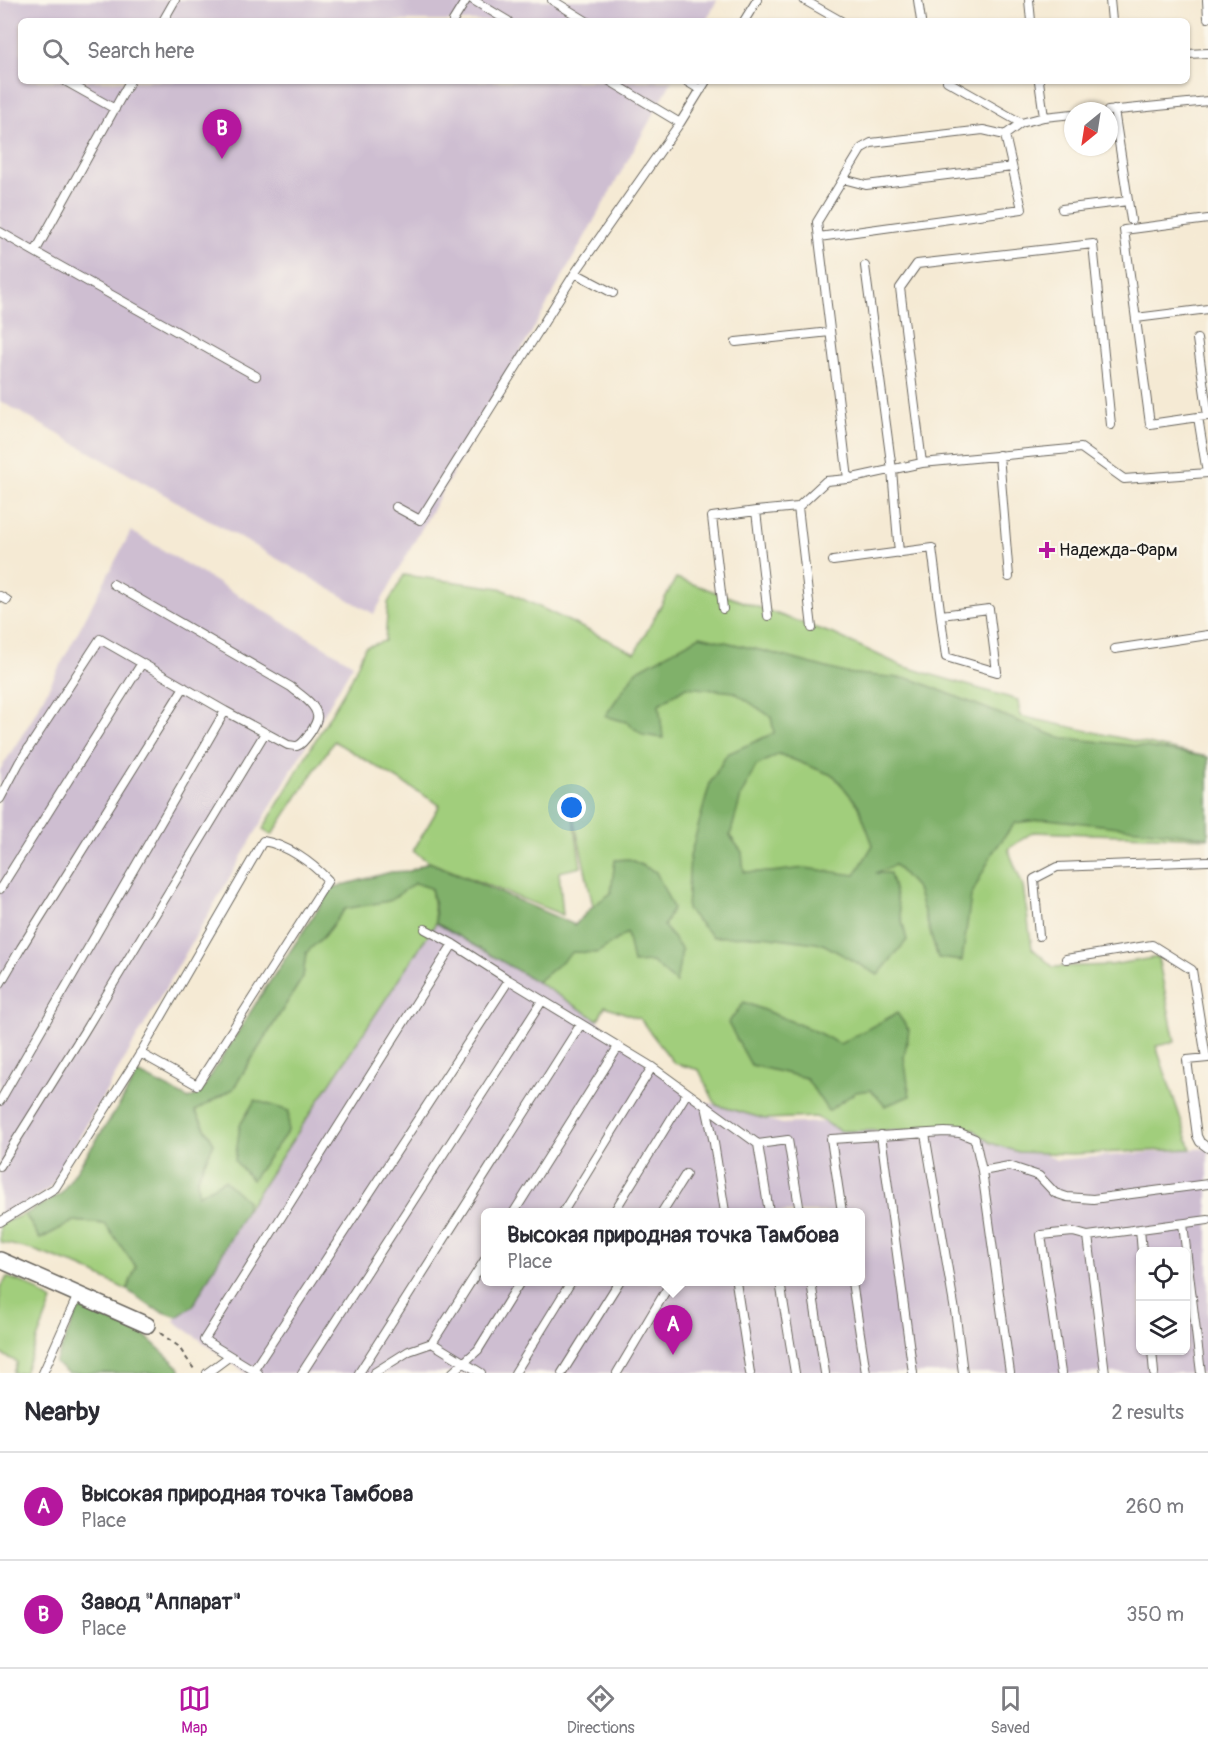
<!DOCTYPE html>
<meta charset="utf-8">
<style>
:root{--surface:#fff;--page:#f7f7f7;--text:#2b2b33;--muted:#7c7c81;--line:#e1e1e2;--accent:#b5179e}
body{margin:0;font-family:Pangolin,sans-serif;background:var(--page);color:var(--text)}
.controls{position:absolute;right:18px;bottom:18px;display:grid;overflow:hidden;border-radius:9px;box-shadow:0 2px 4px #0004}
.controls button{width:54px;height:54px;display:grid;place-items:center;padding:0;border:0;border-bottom:2px solid var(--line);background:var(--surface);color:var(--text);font:30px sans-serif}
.compass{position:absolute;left:1064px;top:102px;width:54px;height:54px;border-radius:50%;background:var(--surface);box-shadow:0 2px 4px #0004;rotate:210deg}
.you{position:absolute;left:572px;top:808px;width:21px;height:21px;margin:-15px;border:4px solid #fff;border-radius:50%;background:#1a73e8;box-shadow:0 0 0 9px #1a73e833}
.badge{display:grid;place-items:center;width:39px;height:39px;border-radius:50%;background:var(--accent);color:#fff;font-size:20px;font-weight:700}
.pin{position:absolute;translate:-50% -50px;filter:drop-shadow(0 2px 3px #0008)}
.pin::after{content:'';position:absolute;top:32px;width:21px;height:18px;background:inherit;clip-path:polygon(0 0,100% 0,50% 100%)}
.popup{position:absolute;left:481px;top:1208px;width:384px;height:78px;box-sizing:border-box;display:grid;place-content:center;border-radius:9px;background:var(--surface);filter:drop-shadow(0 2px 4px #0005);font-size:20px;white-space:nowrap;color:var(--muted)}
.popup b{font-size:22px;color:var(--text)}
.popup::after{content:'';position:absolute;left:50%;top:100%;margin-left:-12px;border:12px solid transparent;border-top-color:var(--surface)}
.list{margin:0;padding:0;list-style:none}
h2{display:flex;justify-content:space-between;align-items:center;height:78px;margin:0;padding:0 24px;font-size:26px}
h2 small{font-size:20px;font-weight:400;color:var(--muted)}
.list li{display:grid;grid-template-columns:39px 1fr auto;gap:18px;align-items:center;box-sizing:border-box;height:108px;padding:0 24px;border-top:2px solid var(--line)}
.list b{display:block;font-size:22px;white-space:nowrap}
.list p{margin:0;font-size:20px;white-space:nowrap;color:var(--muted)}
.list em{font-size:20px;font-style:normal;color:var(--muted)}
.icon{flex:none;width:33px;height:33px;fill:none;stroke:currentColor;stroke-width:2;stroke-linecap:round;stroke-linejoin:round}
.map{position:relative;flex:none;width:1208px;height:1373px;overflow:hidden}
.search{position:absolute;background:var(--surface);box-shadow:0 2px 4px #0004;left:18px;right:18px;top:18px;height:66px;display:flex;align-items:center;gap:15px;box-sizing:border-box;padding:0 21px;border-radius:9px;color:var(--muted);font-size:22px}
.sheet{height:294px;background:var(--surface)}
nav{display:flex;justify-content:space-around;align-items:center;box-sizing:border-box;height:84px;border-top:2px solid var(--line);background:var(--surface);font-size:16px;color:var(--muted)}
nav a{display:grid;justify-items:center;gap:3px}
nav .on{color:var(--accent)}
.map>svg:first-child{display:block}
.industrial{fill:#cebed1;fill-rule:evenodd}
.green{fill:#a1ce7b;stroke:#5e754c;stroke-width:1.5}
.forest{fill:#80b16b;stroke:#4e6644;stroke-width:1.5;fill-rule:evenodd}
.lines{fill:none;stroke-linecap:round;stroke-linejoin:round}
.service-casing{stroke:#68645c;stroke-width:10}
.minor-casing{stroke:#68645c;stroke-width:18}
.path{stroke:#68645c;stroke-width:2;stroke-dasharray:4.5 4.5;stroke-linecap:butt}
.service{stroke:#fff;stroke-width:8}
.minor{stroke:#fff;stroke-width:15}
.poi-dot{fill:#b5179e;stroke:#fbf7ec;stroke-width:2}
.labels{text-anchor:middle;stroke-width:5;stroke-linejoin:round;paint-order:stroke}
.poi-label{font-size:18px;fill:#1c1c1c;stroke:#fbf7ec;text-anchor:start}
</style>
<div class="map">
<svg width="1208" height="1373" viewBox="0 0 1208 1373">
<rect width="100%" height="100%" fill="#fbf7ec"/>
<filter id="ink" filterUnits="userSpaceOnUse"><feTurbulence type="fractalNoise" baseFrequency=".0167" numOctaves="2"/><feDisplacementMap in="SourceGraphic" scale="12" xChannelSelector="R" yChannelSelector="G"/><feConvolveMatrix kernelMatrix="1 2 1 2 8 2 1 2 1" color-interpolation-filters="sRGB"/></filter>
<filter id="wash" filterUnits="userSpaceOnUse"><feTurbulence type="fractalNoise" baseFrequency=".008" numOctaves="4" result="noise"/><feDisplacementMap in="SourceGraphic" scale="24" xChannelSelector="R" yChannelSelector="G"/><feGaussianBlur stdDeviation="1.35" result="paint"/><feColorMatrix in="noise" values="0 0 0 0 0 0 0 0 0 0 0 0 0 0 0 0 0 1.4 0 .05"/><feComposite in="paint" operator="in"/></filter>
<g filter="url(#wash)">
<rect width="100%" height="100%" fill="#f5ead4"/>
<!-- industrial -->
<path class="industrial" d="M0 0H717L706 21H21V81H672L374 614 0 401Z
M131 531 353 664 50 1188 0 1221V770L31 721Z
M436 923 588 1013 695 1099 716 1105 782 1124 977 1115 1056 1160 1208 1148V1373H246L174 1321ZM486 1212H861V1282H486ZM1140 1252H1186V1350H1140Z"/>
<!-- green -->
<path class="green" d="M404 575 500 588 635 653 676 578 836 635 902 666 1018 700 1020 716 1208 757V838L1033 832 1008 849 1023 886 1032 948 1053 967 1111 965 1158 957 1175 1042 1156 1046 1191 1149 1072 1154 1018 1152 991 1143 973 1129 840 1131 816 1117 765 1119 716 1105 699 1070 674 1063 640 1019 605 1006 598 1020 537 982 575 925 593 906 573 814 581 867 559 872 563 915 429 862 413 851 440 805 334 741 272 835 263 829 352 678 365 647 385 641 388 603Z
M415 883 431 888 436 923 245 1212 247 1201 198 1195 197 1178 214 1143 195 1111 233 1089 303 977 306 953 345 909Z
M25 1214 40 1239 74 1221 105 1224 136 1267 127 1290 83 1268 36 1251 0 1242V1224Z
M7 1277 27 1284 52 1301 24 1373H13L17 1362 0 1353V1289Z"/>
<!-- forest -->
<path class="forest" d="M700 636 768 652 845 673 912 679 1058 737 1145 747 1208 757V837L1047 819 1015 823 993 852 971 896 962 961 938 958 917 889 895 865 876 873H890L907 940 878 975 823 944 763 936 713 937 687 910 690 856 710 783 727 754 774 733 771 717 734 692 686 687 659 704 663 738 643 735 626 722 605 716 636 671ZM779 754 834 776 858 805 873 845 855 875 805 868 771 872H744L742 852 730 836 741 796 756 766Z
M629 859 656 872 673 908 664 926 682 950 676 983 652 962 633 963 627 933 597 953 573 952 537 982 436 923 435 906 431 888 415 883 389 901 345 909 324 936 306 953 303 977 233 1089 195 1111 214 1143 197 1178 198 1195 224 1180 247 1201 245 1212 193 1306 177 1317 153 1308 127 1290 136 1267 105 1224 74 1221 40 1239 25 1214 61 1194 120 1104 138 1073 189 1099 200 1093 261 995 332 888 391 872 410 871 429 862 575 925 593 906 611 893 615 860Z
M744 1002 815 1031 840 1044 897 1013 909 1030 904 1058 910 1096 885 1106 871 1090 856 1092 828 1111 806 1078 751 1065 728 1023Z
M255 1100 289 1111 288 1131 252 1180 235 1161 240 1125Z
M79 1308 143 1334 179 1367 181 1373H68L55 1363Z"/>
</g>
<g filter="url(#ink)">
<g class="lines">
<!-- service casing -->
<g class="service-casing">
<path id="service" d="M473 0 508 21
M552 0 586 21
M804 0 841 21
M918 0 921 21
M1029 0 1031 21
M1110 0 1112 21
M1207 0 1208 18
M163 21 175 0
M453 21 466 0
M744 21 757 0
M1187 54 1208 53
M65 81 115 109
M130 81 35 252 256 376
M610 81 680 123
M686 81 701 90
M947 81 1021 123
M1039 81 1044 117 1073 114
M1114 110 1131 220
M1108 111 1208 101
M843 179 866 185 1012 167
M1062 209 1128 201
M0 232 35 252
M819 237 1022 209 1005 135
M865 266 892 470 899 553
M613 293 575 273 680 123 706 81
M1136 318 1208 309
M1197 339 1208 416 1198 417
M736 342 830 332
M999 455 1009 577
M922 463 900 288 917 264 1093 244 1111 425
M1207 473 1198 417 1150 424 1124 230 1208 219
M848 479 817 222 862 148 871 143 983 130 1005 135 1021 123 1044 117
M396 507 420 520 575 273
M798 507 812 628
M833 561 932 548 946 657 997 672 989 609 941 615
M0 596 7 600
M723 609 712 517 756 511
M768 616 756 511 798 507 826 481 848 479 922 463 1081 448 1124 479 1208 473
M1115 649 1208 635
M0 799 19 763 100 639 225 711 288 745C290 745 294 746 297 746 304 744 319 722 317 715 315 703 299 694 291 687L113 584
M0 889 142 663
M425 929 453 944 509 980 652 1067 758 1144 769 1212
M1039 936 1034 879 1057 867 1208 861
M1066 959 1152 945 1192 970 1206 1058
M0 984 21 948 184 687
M1208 1058 1187 1060 1197 1136 1200 1142 1208 1148
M0 1101 225 711
M706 1106 714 1143 725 1212
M925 1134 956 1317 963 1373
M881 1135 913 1373
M758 1144 788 1140 800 1212
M0 1166 84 1032 265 733
M514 1212 618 1047
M563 1212 652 1067
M614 1212 687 1093
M662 1212 686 1174
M842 1212 831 1139 945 1132 960 1133 975 1139 982 1171
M0 1222 55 1188 137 1059 263 841C287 845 311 862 328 880L197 1085 140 1053
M1183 1224 1201 1373
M1140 1229 1142 1252
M1088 1236 1105 1373
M736 1282 750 1373
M780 1282 795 1373
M811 1282 825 1373
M852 1282 866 1373
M432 1343 486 1258
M1152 1350 1154 1373
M253 1371 509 980
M43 1373 78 1295
M207 1373 230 1356
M258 1373 204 1340 453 944
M302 1373 542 1001
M359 1373 581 1024
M374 1373 409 1351 432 1343 481 1373
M452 1373 478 1350 520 1282
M515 1373 571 1282
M562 1373 619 1282
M617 1373 671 1282
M1010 1373 982 1171 1009 1166 1039 1176 1055 1193 1067 1197 1093 1199 1208 1184
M1061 1373 1041 1235 1073 1232 1088 1236 1208 1220"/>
</g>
<!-- minor casing -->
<g class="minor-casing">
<path id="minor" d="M0 1260 147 1325"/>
</g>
<!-- path -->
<path class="path" d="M160 1333 178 1346 196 1372"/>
<!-- service -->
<use href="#service" class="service"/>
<!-- minor -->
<use href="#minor" class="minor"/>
</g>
</g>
<!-- markers -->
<path class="poi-dot" d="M1044 541h6v6h6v6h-6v6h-6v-6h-6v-6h6z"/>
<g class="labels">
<!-- poi labels -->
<g class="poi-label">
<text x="1059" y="556">Надежда-Фарм</text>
</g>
</g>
</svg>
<div class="controls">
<button><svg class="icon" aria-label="locate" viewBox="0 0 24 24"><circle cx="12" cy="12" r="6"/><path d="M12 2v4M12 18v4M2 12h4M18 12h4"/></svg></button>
<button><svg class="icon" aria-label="layers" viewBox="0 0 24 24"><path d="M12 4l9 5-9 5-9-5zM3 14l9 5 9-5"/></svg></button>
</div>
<svg class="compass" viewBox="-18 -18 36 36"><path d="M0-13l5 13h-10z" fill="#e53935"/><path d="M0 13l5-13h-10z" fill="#7c7c81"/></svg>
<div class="you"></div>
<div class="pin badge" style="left:673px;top:1355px">A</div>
<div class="popup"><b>Высокая природная точка Тамбова</b>Place</div>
<div class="pin badge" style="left:222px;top:159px">B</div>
<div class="search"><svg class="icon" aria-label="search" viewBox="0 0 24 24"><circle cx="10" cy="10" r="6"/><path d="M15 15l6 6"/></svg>Search here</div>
</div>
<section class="sheet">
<h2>Nearby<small>2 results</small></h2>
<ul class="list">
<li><span class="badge">A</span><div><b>Высокая природная точка Тамбова</b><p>Place</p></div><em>260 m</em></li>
<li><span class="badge">B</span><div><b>Завод &quot;Аппарат&quot;</b><p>Place</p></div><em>350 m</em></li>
</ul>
</section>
<nav>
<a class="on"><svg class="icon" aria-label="map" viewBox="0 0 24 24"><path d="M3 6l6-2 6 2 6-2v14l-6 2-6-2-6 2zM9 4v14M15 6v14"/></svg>Map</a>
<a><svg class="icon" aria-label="directions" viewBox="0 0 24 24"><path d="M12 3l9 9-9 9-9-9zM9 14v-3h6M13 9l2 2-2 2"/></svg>Directions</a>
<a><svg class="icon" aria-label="saved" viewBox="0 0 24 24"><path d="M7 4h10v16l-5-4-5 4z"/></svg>Saved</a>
</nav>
